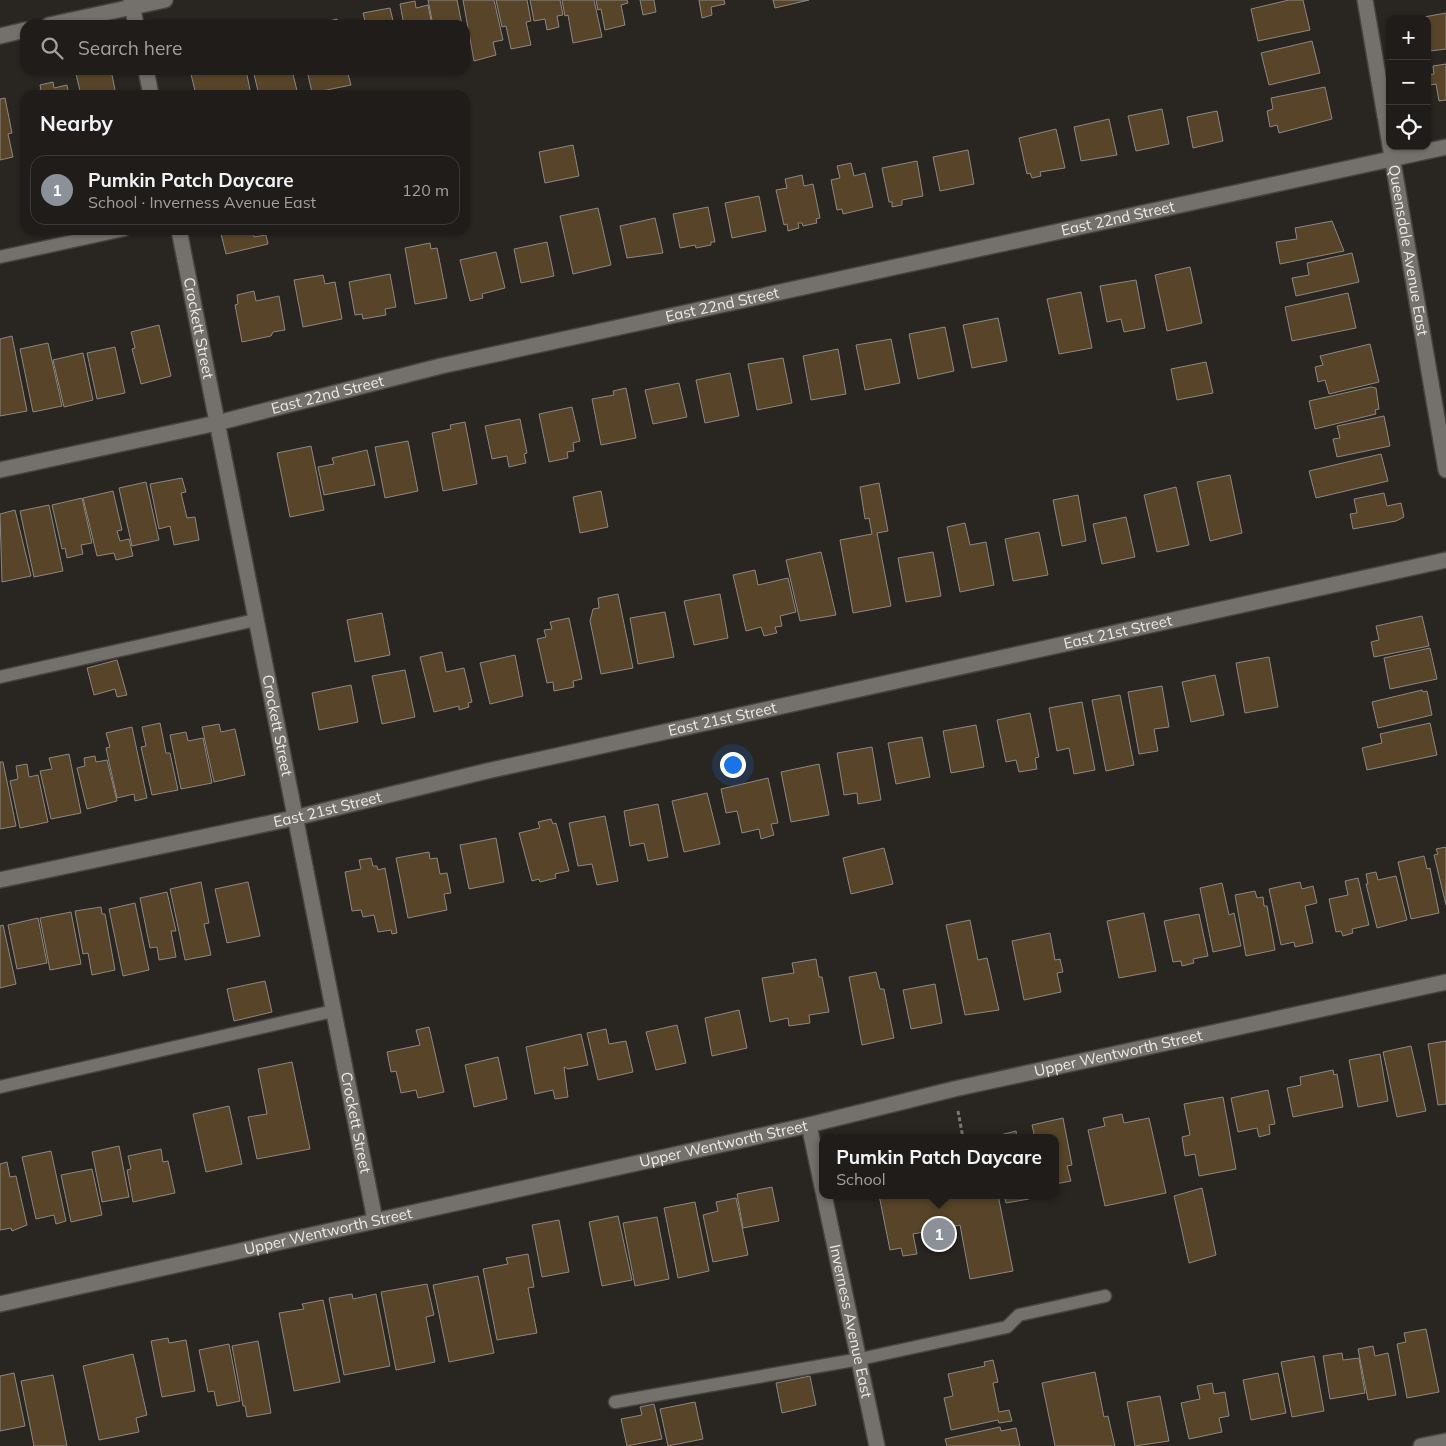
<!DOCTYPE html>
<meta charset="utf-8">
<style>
:root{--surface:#1f1c19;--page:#272522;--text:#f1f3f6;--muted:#a1a1a2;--line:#3c3a38;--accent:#8c9099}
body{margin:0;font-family:Mulish,sans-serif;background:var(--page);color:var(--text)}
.controls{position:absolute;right:15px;top:15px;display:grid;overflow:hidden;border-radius:10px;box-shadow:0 1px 4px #0004}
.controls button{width:45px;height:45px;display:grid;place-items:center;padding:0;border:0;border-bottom:1px solid var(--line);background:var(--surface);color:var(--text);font:25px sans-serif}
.you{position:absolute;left:732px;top:764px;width:18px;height:18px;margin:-12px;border:4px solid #fff;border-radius:50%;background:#1a73e8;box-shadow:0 0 0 8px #1a73e833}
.badge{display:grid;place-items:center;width:32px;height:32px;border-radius:50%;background:var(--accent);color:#fff;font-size:16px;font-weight:700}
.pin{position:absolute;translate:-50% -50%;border:2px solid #fff;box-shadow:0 1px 5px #0006}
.popup{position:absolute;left:819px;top:1134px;width:240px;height:65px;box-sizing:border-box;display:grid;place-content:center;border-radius:10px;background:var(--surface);filter:drop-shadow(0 1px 4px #0005);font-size:16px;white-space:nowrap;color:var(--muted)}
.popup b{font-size:19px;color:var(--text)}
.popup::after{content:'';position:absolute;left:50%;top:100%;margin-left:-10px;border:10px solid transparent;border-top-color:var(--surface)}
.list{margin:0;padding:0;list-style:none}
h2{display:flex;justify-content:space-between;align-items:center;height:65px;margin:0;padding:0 20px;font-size:21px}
h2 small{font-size:16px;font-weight:400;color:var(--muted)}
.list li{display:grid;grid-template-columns:32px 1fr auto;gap:15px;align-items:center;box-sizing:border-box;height:70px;margin:0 10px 10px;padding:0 10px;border:1px solid var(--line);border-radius:15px}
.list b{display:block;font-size:19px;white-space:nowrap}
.list p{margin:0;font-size:16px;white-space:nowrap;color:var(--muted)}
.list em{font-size:16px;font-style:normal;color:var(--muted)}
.icon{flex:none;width:28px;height:28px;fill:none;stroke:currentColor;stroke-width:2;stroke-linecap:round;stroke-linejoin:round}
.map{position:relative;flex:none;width:1446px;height:1446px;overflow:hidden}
.search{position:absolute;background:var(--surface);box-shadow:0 1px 4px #0004;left:20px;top:20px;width:450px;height:55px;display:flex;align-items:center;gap:12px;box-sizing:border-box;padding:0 18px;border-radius:15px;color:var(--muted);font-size:19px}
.panel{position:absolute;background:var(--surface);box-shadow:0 1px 4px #0004;left:20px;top:90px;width:450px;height:145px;border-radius:15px}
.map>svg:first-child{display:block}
.building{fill:#584529;stroke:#8b8782}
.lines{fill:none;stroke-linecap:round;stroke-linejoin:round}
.lane-casing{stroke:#464340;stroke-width:15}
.street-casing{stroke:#464340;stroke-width:18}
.secondary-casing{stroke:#464340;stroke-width:18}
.path{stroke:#7b7874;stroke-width:3;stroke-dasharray:4 2.5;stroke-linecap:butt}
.lane{stroke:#74706b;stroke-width:12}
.street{stroke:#74706b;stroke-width:15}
.secondary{stroke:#74706b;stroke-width:15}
.labels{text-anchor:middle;stroke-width:4;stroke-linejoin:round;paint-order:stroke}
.street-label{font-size:15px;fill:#ece9e6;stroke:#100f0d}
</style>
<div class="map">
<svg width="1446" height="1446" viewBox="0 0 1446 1446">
<rect width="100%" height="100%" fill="#292521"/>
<!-- building -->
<path class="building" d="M428 0H457L462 25H433Z
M463 0H494L503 40 493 42 496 55 474 61Z
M496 0H527L531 21 526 22 531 45 511 49 506 26 502 27Z
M530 0H560L563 15 557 16 559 27 547 30 545 19 534 21Z
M562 0H594L602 37 573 43 568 15 565 16Z
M596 0H627L628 3 621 5 625 25 605 30 601 9 598 10Z
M640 0H654L656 12 643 15Z
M699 0H724L725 4 711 7 712 15 702 18Z
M773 0H809L775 8Z
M1289 0H1303L1310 30 1258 41 1251 9Z
M415 1 416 8 428 5 432 25H404L400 4Z
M390 8 394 25H366L363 13Z
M1446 13V49L1430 51 1427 19 1424 17Z
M337 19 338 25H322L321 23Z
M1312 41 1320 73 1269 85 1261 53Z
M1446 64V100L1439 101 1436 84 1430 85 1428 75 1434 74 1433 66Z
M75 70H111L116 95H81Z
M190 70H246L251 95H196Z
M253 70H292L298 95H259Z
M307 70H347L351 85 312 93Z
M53 82 54 88 67 85 69 95H32L31 92 41 90 40 85Z
M1325 87 1332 119 1279 133 1277 125 1270 127 1267 111 1273 109 1271 98Z
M5 98 12 133 8 134 13 157 0 160V99Z
M1162 109 1169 144 1136 151 1128 116Z
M1217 111 1223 141 1193 148 1187 117Z
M1109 119 1117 155 1081 161 1074 127Z
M1056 129 1065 168 1040 172 1041 176 1032 178 1030 173 1027 174 1019 138Z
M573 145 579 176 545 183 539 152Z
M968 150 974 184 940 191 933 157Z
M917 161 923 196 902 200V205L892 207V202H889L882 168Z
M851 163 854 176 865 173 873 207 843 214 842 209 837 210 831 180 840 178 837 166Z
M802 175 804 186 813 184 820 218 816 219 817 223 803 226 802 223H798L799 228 788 231 787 224 784 225 776 190 787 188 785 179Z
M759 196 766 231 732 238 725 203Z
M708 207 715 242H711V245L696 248 695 245 680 248 673 214Z
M598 208 611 265 573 274 560 216Z
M655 218 663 253 627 258 620 226Z
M1332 221 1344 251 1280 264 1276 242 1297 239 1295 228Z
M220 230H253L254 237 266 235 268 244 226 254Z
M547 242 554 276 521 283 514 249Z
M430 243 431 249 437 248 447 298 415 304 405 248Z
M496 252 505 288 482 294 483 298 470 301 460 260Z
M1352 253 1359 282 1296 296 1292 278 1309 275 1307 263Z
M1190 267 1202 323 1167 331 1155 275Z
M390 274 396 307 385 309 386 315 363 319 362 314 355 315 349 282Z
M323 275 325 284 335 282 342 319 303 327 294 280Z
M1136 280 1145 328 1124 332 1121 319 1107 322 1100 286Z
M254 291 256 301 279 296 285 330 273 332 271 336 242 342 235 305 238 304 237 295Z
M1081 292 1092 348 1059 354 1047 299Z
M1348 293 1356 328 1292 341 1285 307Z
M998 318 1007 361 972 368 963 325Z
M159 325 171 376 141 384 132 349 135 348 131 332Z
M945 327 954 371 918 379 909 334Z
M12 336 27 411 0 416V339Z
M891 339 900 383 865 390 856 345Z
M48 343 62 406 33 412 20 349Z
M1370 344 1379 382 1329 394 1325 380 1318 382 1315 367 1323 365 1320 356Z
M115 347 125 393 97 399 87 353Z
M838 349 846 394 811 400 803 356Z
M83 353 93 400 64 407 53 360Z
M783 358 792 403 757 410 748 364Z
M1206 362 1213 393 1177 400 1171 369Z
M730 373 739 416 705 423 696 380Z
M679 383 687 417 653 424 645 390Z
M1371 387 1376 388 1379 409 1375 410 1376 414 1315 429 1309 401Z
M626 388 636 438 601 445 592 399 614 395 613 391Z
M572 407 580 441 573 443 574 451 567 452 568 458 549 462 539 414Z
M1384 416 1390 446 1337 457 1333 439 1340 438 1337 426Z
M520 419 527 453 524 454 526 463 509 467 507 456 492 459 485 426Z
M465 422 477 484 443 491 432 433 451 429 450 425Z
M408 441 418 491 385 498 375 447Z
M311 446 324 510 290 517 277 453Z
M367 450 375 485 324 495 318 467 334 464 332 458Z
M1381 454 1388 481 1316 498 1309 471Z
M1230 475 1242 533 1210 541 1197 482Z
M182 478 186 492 181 493 187 518 195 517 199 540 174 545 170 526 159 529 150 484Z
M146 482 159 540 132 546 119 488Z
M879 483 888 531 877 533 891 606 853 613 840 540 872 534 869 518 865 519 860 487Z
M1176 487 1189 545 1157 552 1144 495Z
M113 491 122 530 117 531 120 541 129 539 133 556 116 560 114 553 97 556 83 498Z
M601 491 608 527 580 533 573 497Z
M1384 493 1387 506 1401 503 1404 517 1396 521 1353 529 1350 514 1357 513 1354 499Z
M1078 495 1086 541 1062 546 1053 500Z
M82 498 92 543 81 545 83 554 67 558 65 548 62 549 52 505Z
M49 505 63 571 34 577 20 511Z
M15 510 31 576 2 582 0 514Z
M1126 517 1135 557 1102 564 1093 524Z
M965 523 970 545 986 542 994 585 960 592 947 527Z
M1039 532 1048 575 1013 581 1005 539Z
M821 552 836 615 800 621 786 560Z
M933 552 941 596 906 602 898 558Z
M755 570 758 585 788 578 796 612 780 616 782 626 775 627 777 633 764 636 761 627 746 631 733 575Z
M618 594 633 668 601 674 590 621 593 609 599 608 598 598Z
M720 594 728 638 694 645 684 601Z
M665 612 674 657 638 664 630 618Z
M382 613 390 655 355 662 347 620Z
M1422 616 1429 646 1374 657 1371 642 1379 640 1376 626Z
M569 618 582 679 573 681 574 687 554 691 553 682 547 683 537 639 546 637 544 630 552 629 550 622Z
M1430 648 1437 679 1390 689 1384 658Z
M442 652 446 672 464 668 472 702 468 703 469 707 459 710V706L434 712 420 657Z
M515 655 523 696 490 704 480 663Z
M1269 657 1278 707 1245 713 1236 663Z
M117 660 127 695 117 697 115 689 94 695 87 668Z
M405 670 415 717 382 724 372 676Z
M1215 675 1224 715 1191 722 1182 682Z
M351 685 358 722 319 730 312 693Z
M1162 686 1169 727 1154 729 1158 751 1139 754 1128 692Z
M1422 690 1423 692 1427 691 1432 715 1378 728 1372 702Z
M1120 695 1134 765 1106 771 1092 700Z
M1082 702 1095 770 1074 774 1069 748 1057 751 1049 708Z
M1030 713 1039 757 1035 758 1037 769 1019 772 1016 760 1006 762 997 720Z
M160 723 166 753H170L178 790 152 795 141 747 146 746 142 727Z
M1430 723 1437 755 1367 770 1362 748 1382 743 1380 734Z
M219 724 221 732 235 729 245 775 214 782 202 727Z
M976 725 984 767 951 773 943 731Z
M132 727 147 798 135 801 134 794 117 798 106 748 110 747 106 733Z
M186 732 188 741 203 738 212 783 181 789 170 735Z
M922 737 930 777 896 784 888 743Z
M872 747 881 800 858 804 857 793 844 795 837 753Z
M69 754 81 813 51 819 40 771 52 769 49 758Z
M95 756 96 762 107 760 117 801 87 809 77 768 85 766 84 758Z
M0 762H3L16 826 0 829Z
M27 764 29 777 38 775 48 822 20 828 10 781 18 779 16 766Z
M819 764 829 815 791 822 781 772Z
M768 778 778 823 771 824 774 835 761 839 759 829 742 833 737 811 726 813 721 789Z
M707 793 720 844 684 852 672 801Z
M658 804 668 857 648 861 644 843 630 846 624 811Z
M605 816 618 881 597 885 592 864 578 866 569 823Z
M551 819 553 824 556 823 569 871 555 874 556 878 540 882 539 879 532 881 519 833 540 828 538 822Z
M496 838 504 882 469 889 460 845Z
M1446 847V905L1434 855 1438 854 1436 849Z
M884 848 893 884 851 894 843 858Z
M429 852 430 859 437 858 440 874 447 873 451 893 444 894 447 910 408 918 396 858Z
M1424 856 1427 869 1430 868 1439 913 1411 919 1398 862Z
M371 858 373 866H377L378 870 385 868 397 933 392 934 391 930 378 932 374 915 363 917 361 910 352 911 345 872 361 869 359 860Z
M1376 872 1378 880 1396 876 1407 920 1377 928 1366 884H1368L1366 874Z
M1358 878 1369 925 1352 929 1353 933 1343 936 1341 931 1336 932 1329 899 1348 895 1345 881Z
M201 882 209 923 204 924 211 955 185 960 170 889Z
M248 882 260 936 227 943 215 889Z
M1300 882 1302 889 1313 886 1317 903 1305 906 1313 943 1295 947 1294 942 1281 945 1269 889Z
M1222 883 1229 915 1234 913 1241 946 1213 952 1200 888Z
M1255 891 1257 898 1263 897 1264 906H1267L1275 950 1246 956 1235 895Z
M167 892 176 931H171L176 957 159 960 157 947 150 948 140 898Z
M135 903 149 970 123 976 109 909Z
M101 907 102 914H105L115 970 92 975 88 953 83 954 75 911Z
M71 912 81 964 50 970 40 918Z
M1144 913 1156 971 1119 978 1107 921Z
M1199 914 1208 956 1193 959 1194 963 1182 966 1181 961 1173 962 1164 921Z
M38 918 47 963 17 969 8 925Z
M970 920 978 960 987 958 999 1010 965 1015 946 925Z
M3 925 16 984 0 988V926Z
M1050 933 1055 960 1060 959 1063 972 1057 973 1061 992 1024 1000 1012 941Z
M816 959 819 977H822L829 1012 809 1015 810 1023 789 1026 788 1018 770 1022 762 978 794 973 792 963Z
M876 972 880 989H884L894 1038 862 1045 849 977Z
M265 981 272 1012 234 1021 227 989Z
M935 984 942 1023 911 1029 903 990Z
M739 1010 747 1048 712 1056 705 1018Z
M677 1025 686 1063 656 1070 646 1032Z
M429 1027 444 1092 418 1098 416 1090 401 1093 396 1071 391 1072 387 1052 420 1045 416 1030Z
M606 1029 609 1044 626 1041 633 1072 598 1080 587 1033Z
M581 1034 588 1065 568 1069 564 1067 568 1097 555 1099 553 1090 535 1094 526 1047Z
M1446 1041V1104L1438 1105 1428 1044Z
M1411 1046 1426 1111 1397 1117 1383 1052Z
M1380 1054 1388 1101 1358 1107 1349 1060Z
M498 1057 507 1099 474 1107 465 1065Z
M292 1062 310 1149 257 1159 248 1117 267 1114 258 1069Z
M1333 1070 1334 1075 1337 1074 1343 1107 1293 1117 1287 1088 1301 1085 1300 1077Z
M1268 1090 1275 1124 1269 1125 1270 1134 1259 1137 1257 1128 1238 1132 1231 1098Z
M1223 1097 1236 1169 1199 1176 1195 1154 1185 1156 1182 1137 1190 1135 1184 1104Z
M229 1106 242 1164 206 1172 193 1114Z
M1122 1114 1124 1123 1149 1118 1166 1193 1105 1206 1088 1130 1105 1126 1103 1118Z
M1063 1118 1072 1165 1067 1166 1071 1181 1055 1184V1138H1035L1032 1125Z
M1016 1131 1017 1138H1001L1000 1135Z
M119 1146 129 1197 102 1202 92 1152Z
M161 1149 163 1162 168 1161 175 1193 133 1202 127 1170 131 1169 128 1156Z
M51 1151 66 1221 56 1224 54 1215 36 1219 22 1157Z
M7 1162 10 1177 16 1176 27 1225 12 1231 11 1228 0 1230V1164Z
M92 1169 102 1215 71 1222 61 1175Z
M772 1187 779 1221 743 1228 737 1194Z
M1202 1188 1216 1255 1189 1263 1174 1196Z
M879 1195H998L1013 1271 970 1279 960 1225 913 1234 917 1254 903 1256 901 1248 890 1250Z
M1004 1195H1028L1029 1199 1006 1203Z
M736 1198 748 1255 713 1262 703 1215 718 1211 716 1202Z
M695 1202 709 1271 678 1278 664 1208Z
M618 1216 632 1280 602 1286 589 1222Z
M657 1217 669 1279 635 1286 623 1223Z
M559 1220 569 1272 542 1277 532 1225Z
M528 1254 534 1287 528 1288 537 1333 497 1340 483 1269 508 1264 506 1258Z
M478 1276 494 1353 449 1362 433 1285Z
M427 1284 434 1315 426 1317 435 1362 396 1370 381 1292Z
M352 1294 353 1299 376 1294 390 1366 344 1375 329 1298Z
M323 1300 340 1382 294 1391 279 1313 304 1309 302 1304Z
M1426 1329 1439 1392 1407 1398 1397 1344 1406 1342 1404 1333Z
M168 1338 169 1343 186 1340 195 1391 162 1397 151 1341Z
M258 1341 271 1413 247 1417 245 1406H243L232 1346Z
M229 1344 240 1401 217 1406 214 1391 208 1392 199 1350Z
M1373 1346 1375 1356 1388 1353 1396 1395 1368 1400 1358 1349Z
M1342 1353 1343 1360 1359 1358 1365 1393 1330 1399 1323 1356Z
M133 1354 147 1415 136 1418 139 1432 99 1440 83 1366Z
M1314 1356 1324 1411 1292 1417 1281 1362Z
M993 1360 998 1382 993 1383 999 1412 1009 1410 1012 1421 999 1423 998 1420 951 1430 944 1398 953 1396 948 1374 985 1366 984 1362Z
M1095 1372 1104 1417 1108 1416 1115 1446H1055L1042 1383Z
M14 1373 25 1426 0 1431V1376Z
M1278 1373 1286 1413 1251 1420 1243 1380Z
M53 1375 67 1446H34L21 1381Z
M810 1376 816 1405 782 1413 776 1383Z
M1212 1383 1214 1394 1225 1392 1229 1416 1219 1418 1222 1432 1189 1439 1181 1403 1200 1399 1197 1386Z
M1160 1396 1169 1441 1135 1446 1127 1402Z
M695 1402 703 1439 668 1446 660 1409Z
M654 1404 662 1439 627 1446 621 1419 642 1415 640 1407Z
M1000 1427 1001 1431 1016 1428 1020 1446H947L945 1439Z"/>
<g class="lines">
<!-- lane casing -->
<g class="lane-casing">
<path id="lane" d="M0 257 124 230
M0 677 255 620
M0 1087 333 1011
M615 1402 860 1359 1007 1327 1019 1315 1105 1296"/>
</g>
<!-- street casing -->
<g class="street-casing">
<g id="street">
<path id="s1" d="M1365 0 1446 470"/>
<path d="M49 25 165 0"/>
<path d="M0 36 25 30"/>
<path id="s2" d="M0 470 217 423 441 366 1446 147"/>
<path id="s3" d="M0 880 294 818 487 771 1446 560"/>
<path d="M809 1125 823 1191"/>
<path id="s4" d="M824 1195 877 1446"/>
<path d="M1421 1446 1446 1441"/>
</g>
</g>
<!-- secondary casing -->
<g class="secondary-casing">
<g id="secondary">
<path d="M131 0 136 25"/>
<path d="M146 70 151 95"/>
<path id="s5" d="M179 230 375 1220"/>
<path id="s6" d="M0 1304 809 1125 954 1089 1446 982"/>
</g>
</g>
<!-- path -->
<path class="path" d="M958 1111 963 1138"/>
<!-- lane -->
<use href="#lane" class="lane"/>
<!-- street -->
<use href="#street" class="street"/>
<!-- secondary -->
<use href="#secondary" class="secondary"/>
</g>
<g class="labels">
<!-- street labels -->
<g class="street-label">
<text dy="5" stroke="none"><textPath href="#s2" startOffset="1146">East 22nd Street</textPath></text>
<text dy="5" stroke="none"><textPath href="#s1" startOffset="254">Queensdale Avenue East</textPath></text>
<text dy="5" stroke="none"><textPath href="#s2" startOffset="741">East 22nd Street</textPath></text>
<text dy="5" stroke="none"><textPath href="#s5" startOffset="100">Crockett Street</textPath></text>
<text dy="5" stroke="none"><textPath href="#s2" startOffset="336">East 22nd Street</textPath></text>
<text dy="5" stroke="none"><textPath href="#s3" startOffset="1145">East 21st Street</textPath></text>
<text dy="5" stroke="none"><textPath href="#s3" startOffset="740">East 21st Street</textPath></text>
<text dy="5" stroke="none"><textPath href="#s5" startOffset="505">Crockett Street</textPath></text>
<text dy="5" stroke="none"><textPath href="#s3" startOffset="335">East 21st Street</textPath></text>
<text dy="5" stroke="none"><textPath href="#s6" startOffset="1146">Upper Wentworth Street</textPath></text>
<text dy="5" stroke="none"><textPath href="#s5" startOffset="910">Crockett Street</textPath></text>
<text dy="5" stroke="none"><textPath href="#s6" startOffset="741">Upper Wentworth Street</textPath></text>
<text dy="5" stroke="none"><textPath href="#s6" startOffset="336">Upper Wentworth Street</textPath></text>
<text dy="5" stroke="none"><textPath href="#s4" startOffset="129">Inverness Avenue East</textPath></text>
</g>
</g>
</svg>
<div class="controls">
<button>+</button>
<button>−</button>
<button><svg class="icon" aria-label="locate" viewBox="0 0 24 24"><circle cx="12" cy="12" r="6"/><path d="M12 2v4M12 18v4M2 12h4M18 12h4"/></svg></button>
</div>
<div class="you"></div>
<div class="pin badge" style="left:939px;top:1234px">1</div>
<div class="popup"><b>Pumkin Patch Daycare</b>School</div>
<div class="search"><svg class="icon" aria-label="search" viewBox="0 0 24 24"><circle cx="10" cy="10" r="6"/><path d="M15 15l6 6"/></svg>Search here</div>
<section class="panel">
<h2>Nearby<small></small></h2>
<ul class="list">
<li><span class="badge">1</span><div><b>Pumkin Patch Daycare</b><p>School · Inverness Avenue East</p></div><em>120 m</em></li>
</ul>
</section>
</div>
